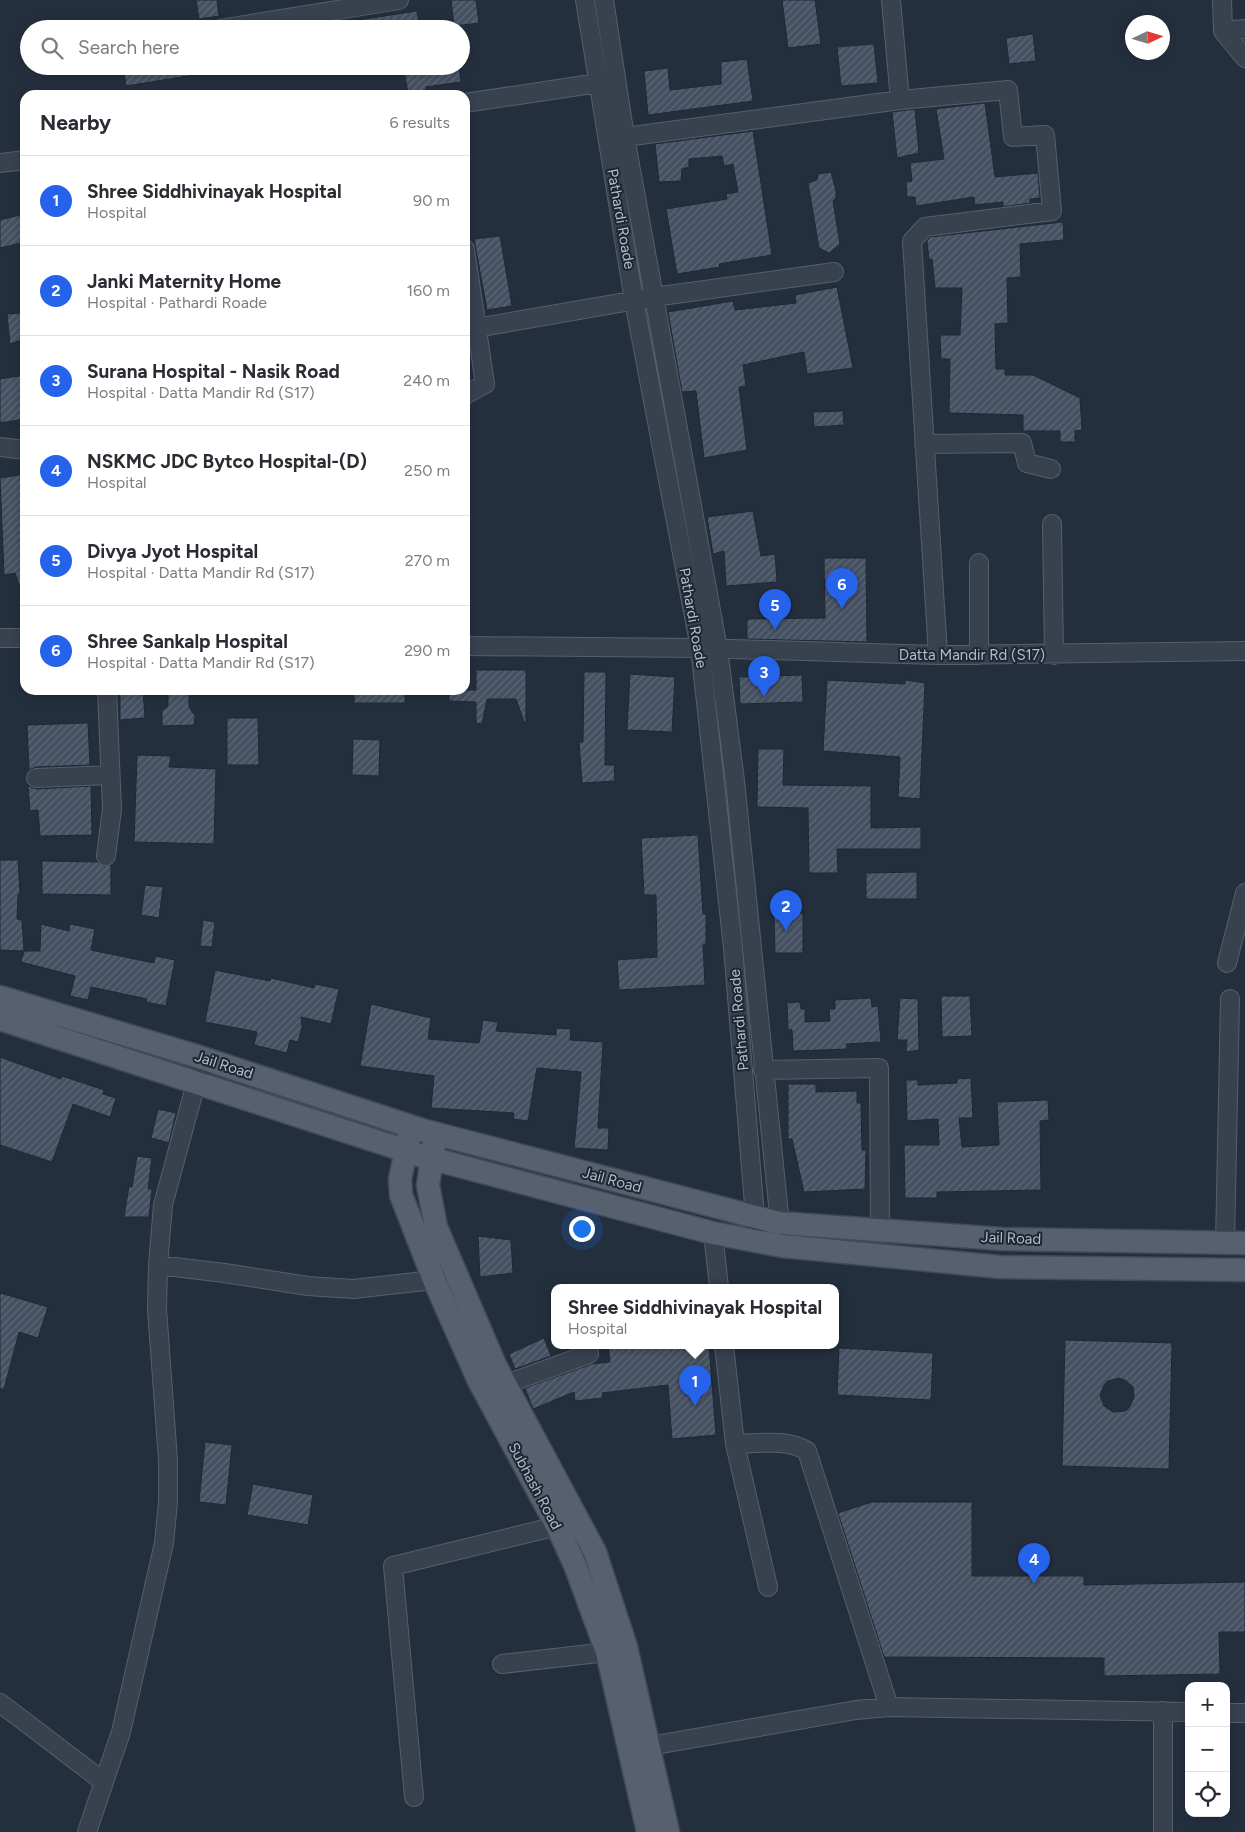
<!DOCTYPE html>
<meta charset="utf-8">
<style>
:root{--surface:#fff;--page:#f2f2f3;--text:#2b2b33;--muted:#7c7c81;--line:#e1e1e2;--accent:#2563eb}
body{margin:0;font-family:Figtree,sans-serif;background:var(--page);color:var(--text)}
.controls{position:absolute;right:15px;bottom:15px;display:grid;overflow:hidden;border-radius:10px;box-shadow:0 2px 8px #0003}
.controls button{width:45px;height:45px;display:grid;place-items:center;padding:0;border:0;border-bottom:1px solid var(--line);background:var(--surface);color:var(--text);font:25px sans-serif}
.compass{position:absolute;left:1125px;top:15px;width:45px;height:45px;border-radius:50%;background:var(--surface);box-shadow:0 2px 8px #0003;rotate:86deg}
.you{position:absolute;left:581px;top:1228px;width:18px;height:18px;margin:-12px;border:4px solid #fff;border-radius:50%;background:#1a73e8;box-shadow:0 0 0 8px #1a73e833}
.badge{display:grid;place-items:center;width:32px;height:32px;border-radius:50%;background:var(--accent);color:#fff;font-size:16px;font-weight:700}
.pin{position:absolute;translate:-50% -41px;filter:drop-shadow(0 1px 2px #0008)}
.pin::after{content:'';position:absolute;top:26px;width:18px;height:15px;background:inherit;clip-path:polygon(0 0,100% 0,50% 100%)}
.popup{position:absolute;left:551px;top:1284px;width:288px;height:65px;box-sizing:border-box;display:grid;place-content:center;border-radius:10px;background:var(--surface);filter:drop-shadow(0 1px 4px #0005);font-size:16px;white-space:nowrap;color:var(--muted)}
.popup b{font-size:19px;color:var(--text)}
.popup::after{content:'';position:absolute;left:50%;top:100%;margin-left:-10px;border:10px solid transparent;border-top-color:var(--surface)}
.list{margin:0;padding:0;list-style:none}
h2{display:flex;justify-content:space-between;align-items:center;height:65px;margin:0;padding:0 20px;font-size:21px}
h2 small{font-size:16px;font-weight:400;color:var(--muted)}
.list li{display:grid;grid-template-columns:32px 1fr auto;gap:15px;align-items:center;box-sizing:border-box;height:90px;padding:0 20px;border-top:1px solid var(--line)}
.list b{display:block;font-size:19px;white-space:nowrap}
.list p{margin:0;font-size:16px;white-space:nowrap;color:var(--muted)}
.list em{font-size:16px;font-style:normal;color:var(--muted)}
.icon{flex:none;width:28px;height:28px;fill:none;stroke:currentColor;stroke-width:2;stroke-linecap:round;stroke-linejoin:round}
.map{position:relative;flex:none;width:1245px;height:1832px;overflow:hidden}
.search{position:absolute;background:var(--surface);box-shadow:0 2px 8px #0003;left:20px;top:20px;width:450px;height:55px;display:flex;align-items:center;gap:12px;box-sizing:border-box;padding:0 18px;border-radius:28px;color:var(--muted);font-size:19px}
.panel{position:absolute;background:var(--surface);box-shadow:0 2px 8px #0003;left:20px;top:90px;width:450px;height:605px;border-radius:15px}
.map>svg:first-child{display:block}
.building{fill:url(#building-hatch);stroke:#1f2835;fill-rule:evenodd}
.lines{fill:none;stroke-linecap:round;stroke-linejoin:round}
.minor-casing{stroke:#565f6c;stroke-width:20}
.major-casing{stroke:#414a57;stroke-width:25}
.minor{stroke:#38414e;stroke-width:18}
.major{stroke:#56606e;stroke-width:22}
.labels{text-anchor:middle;stroke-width:4;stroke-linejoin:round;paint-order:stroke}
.street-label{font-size:15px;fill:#b4bcc9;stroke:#1d2633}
</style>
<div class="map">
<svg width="1245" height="1832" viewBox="0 0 1245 1832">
<defs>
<pattern id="building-hatch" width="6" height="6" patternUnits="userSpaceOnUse" patternTransform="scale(1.25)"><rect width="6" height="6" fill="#455162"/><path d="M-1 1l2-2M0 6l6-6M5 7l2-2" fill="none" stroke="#5d6877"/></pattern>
</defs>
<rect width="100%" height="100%" fill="#242f3e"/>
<!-- building -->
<path class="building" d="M196 0H217L219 16 199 19Z
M451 0H476L479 23 454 26Z
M782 0H815L821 44 788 48Z
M417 11 420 29H346L345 22Z
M1033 34 1036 61 1009 64 1006 38Z
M874 44 878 83 841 86 837 47Z
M747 59 753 101 648 115 644 71 668 68 670 90 721 84V62Z
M123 66H207V73L126 86Z
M403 66H459L461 82 426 87V90L408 93Z
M985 103 995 177 1038 173 1040 198 1030 199V203L1003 207V202L975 205 974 197 916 206 915 197H907L906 182 912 181 910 163 944 159 936 109Z
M915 109 919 153 897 158 892 112Z
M753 131 772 255 719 264 720 267 677 274 666 209 727 199 726 194 738 192 733 164 724 166 722 156 689 159V167L682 169 681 181 659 182 655 144Z
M831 172 836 191V198L833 201 840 244 829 253 819 248 808 183 817 180 818 174Z
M20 215 25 242 0 248V220Z
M1063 222 1064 240 1020 244 1021 277 1007 278 1008 323 995 324 996 369H1005V375H1033L1080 398 1082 430 1075 431V442H1060V431H1023V415L949 413 950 359H941L940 335H960L962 288H935L932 259 929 260 927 241 930 237Z
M500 236 512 306 487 310 474 239Z
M837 287 853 368 807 374 804 352 743 365 746 386 739 387 747 450 704 458 696 391 682 392 668 312 733 301 735 310 796 303 795 295Z
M21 313 24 339 10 344 7 314Z
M25 375V419L0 423V379Z
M843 411 844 425 814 427 813 412Z
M25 474V597H23L15 573 4 575 0 478Z
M753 511 761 556 775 554 777 582 726 586 724 551 713 554 707 517Z
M824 558H866L867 642 747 639V619L825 618Z
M476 670H526V722H524L516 699H487L482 724 476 723V702L449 701V690H476Z
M584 672H606L605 765H614L615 781 582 783 579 742H583Z
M630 674 675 677 672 732 627 730Z
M802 675 803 702 740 704 739 677Z
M827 680 905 684V680L925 683 920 799 898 797 900 757 823 751Z
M120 690H143L145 718 120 720Z
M168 690H189V707L195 716 194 725 162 726V711L168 706Z
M354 690H405V703H354Z
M227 718H258L259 765H227Z
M88 723 90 765 36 767 29 770 27 725Z
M353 739 380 740 379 776 352 775Z
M758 749H784L783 785 871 786V828L921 827V849H837L838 873H809L808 808 757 807Z
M137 755 171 756 169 767 216 769 214 844 134 842Z
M28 786 36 789 91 786 92 835 40 836 38 810 30 811Z
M698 835 703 914H706V944L703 945 705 985 619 990 617 960 657 957 656 895H644L641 838Z
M0 860H18L20 893 18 895 17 919 22 920 24 951 0 950Z
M42 861 98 862 104 866 111 865V895L42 894Z
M917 872V899H866V873Z
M145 885 163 887 159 918 141 915Z
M803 913V953H775L774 914Z
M203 920 215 922 212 947 200 946Z
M41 924 69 931 70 924 95 929 91 950 154 963 155 956 175 960 166 1006 146 1002 147 999 91 987 88 1000 70 996 75 976 21 962 24 951H40Z
M215 970 270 981 271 978 314 988 315 984 339 989 331 1024 301 1017 302 1027 298 1042 290 1040 287 1053 254 1045 257 1032 205 1022Z
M941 996H970L972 1036 942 1037Z
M871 998 872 1007 878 1006 881 1042 846 1044 847 1049 793 1051 792 1030H788L787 1003 800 1002 801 1009H805V1022L830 1021 829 1009H835V1000Z
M900 998 918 999 919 1050 906 1052 907 1040H897Z
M371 1004 431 1018 428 1039 479 1043 483 1020 498 1022 496 1031 556 1035V1028L571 1029 570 1040 603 1042 598 1128H609L608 1150 574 1148 581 1072 537 1068 528 1121 513 1119 514 1113 431 1108 434 1076 360 1066Z
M0 1057 61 1079 62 1076 104 1090 103 1094 116 1098 110 1117 73 1104 52 1162 0 1145Z
M971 1078 973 1118H959L962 1147 999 1145 997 1102 1048 1100 1049 1120 1040 1121 1041 1190 937 1192V1198H905L904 1145H939L938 1119 907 1121 906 1080H918V1085L957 1083V1079Z
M788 1084H816V1092L857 1091V1103H861L862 1150H866L865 1189 804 1192 792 1139H788Z
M158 1109 176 1113 169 1143 151 1138Z
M137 1156 152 1158 148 1189H152L149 1217H124L129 1186 132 1187Z
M478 1236 511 1240 513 1273 480 1277Z
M0 1293 48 1307 38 1338 19 1332 4 1389H0Z
M544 1338 551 1356 515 1369 509 1354Z
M1065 1340 1172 1343 1169 1469 1062 1466ZM1119 1378 1125 1380 1133 1387 1134 1398 1129 1408 1125 1411 1113 1412 1104 1406 1100 1395 1104 1385 1108 1381Z
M608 1345H709L716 1435 672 1439 668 1385 602 1393 603 1398 575 1401 574 1392 533 1409 525 1388 592 1364 610 1362Z
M839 1348 933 1353 931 1400 837 1395Z
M205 1442 232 1445 226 1505 199 1502Z
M253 1484 313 1495 308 1525 247 1515Z
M872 1502H972V1576H1084V1585L1245 1582V1632H1219L1220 1674 1104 1676V1658L884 1657 838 1513Z"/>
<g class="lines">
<!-- minor casing -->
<g class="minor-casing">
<path id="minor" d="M585 0 634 301 700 648 733 948 757 1241
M604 0 625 137 718 649 735 781 781 1234
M891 0 900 100
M1222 0 1223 31 1245 58
M220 29 399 0
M1223 31 1245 29
M465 103 598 83
M625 137 900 100 1008 90 1013 137 1045 135 1052 211 925 227 912 241 938 655
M0 163 25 160
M465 249 485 384 465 395
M476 328 654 297 834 272
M924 444 1022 443 1027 463 1051 469
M0 447 25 450
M1052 524 1054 655
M979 563V655
M0 638H25
M465 646 700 648 938 655 1245 651
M36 778 110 775
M106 856 112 809 107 690
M1227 963 1245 893
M763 1070 879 1068 880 1231
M713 1233 719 1287
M1225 1243 1230 999
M158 1265 224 1273 308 1286 353 1289 434 1280
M724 1345 735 1444 768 1587
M506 1384 589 1354 586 1345
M735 1444C757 1444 787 1438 807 1451L889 1707
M502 1664 607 1652
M0 1703 104 1782
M1226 1713H1245
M638 1748 856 1710 889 1707 1189 1712
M414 1797 393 1566 557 1526
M87 1832 121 1732 164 1543 168 1502V1460L157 1309 158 1265 163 1205 196 1083 206 1060
M1163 1832V1711"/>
</g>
<!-- major casing -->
<g class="major-casing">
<path id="major" d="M0 997 193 1055 422 1130 779 1223 1002 1239 1245 1243
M0 1019 422 1156 713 1233 782 1246 1000 1267 1245 1270
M409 1136 400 1179 401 1195 434 1280 478 1379 557 1526 575 1565 607 1652 648 1832
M434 1144 428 1185 436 1227 496 1367 595 1552 626 1647 668 1832"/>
</g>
<!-- minor -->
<use href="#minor" class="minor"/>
<!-- major -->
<use href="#major" class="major"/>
</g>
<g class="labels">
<!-- street labels -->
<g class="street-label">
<text transform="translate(621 219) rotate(80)" y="5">Pathardi Roade</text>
<text transform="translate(693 618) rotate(80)" y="5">Pathardi Roade</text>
<text x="972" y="660">Datta Mandir Rd (S17)</text>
<text transform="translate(739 1020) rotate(-95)" y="5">Pathardi Roade</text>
<text transform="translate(224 1065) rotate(18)" y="5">Jail Road</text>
<text transform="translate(612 1180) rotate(15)" y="5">Jail Road</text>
<text transform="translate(1011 1238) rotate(2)" y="5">Jail Road</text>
<text transform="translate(535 1486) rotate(62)" y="5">Subhash Road</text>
</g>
</g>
</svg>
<div class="controls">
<button>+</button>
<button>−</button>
<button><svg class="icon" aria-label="locate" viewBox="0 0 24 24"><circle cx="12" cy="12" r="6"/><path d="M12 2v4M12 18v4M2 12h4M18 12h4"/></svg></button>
</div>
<svg class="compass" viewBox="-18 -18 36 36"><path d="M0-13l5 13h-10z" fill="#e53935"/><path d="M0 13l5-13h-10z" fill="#7c7c81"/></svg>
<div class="you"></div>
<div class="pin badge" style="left:695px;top:1406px">1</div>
<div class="popup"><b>Shree Siddhivinayak Hospital</b>Hospital</div>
<div class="pin badge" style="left:786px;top:931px">2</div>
<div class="pin badge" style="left:764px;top:697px">3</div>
<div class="pin badge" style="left:1034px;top:1584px">4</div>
<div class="pin badge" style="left:775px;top:630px">5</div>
<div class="pin badge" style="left:842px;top:609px">6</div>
<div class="search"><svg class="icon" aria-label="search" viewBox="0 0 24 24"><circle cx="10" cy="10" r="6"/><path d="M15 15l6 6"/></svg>Search here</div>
<section class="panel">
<h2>Nearby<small>6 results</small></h2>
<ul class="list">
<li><span class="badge">1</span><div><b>Shree Siddhivinayak Hospital</b><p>Hospital</p></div><em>90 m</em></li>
<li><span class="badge">2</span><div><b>Janki Maternity Home</b><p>Hospital · Pathardi Roade</p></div><em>160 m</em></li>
<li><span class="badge">3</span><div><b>Surana Hospital - Nasik Road</b><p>Hospital · Datta Mandir Rd (S17)</p></div><em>240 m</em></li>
<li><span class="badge">4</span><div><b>NSKMC JDC Bytco Hospital-(D)</b><p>Hospital</p></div><em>250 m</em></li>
<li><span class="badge">5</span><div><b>Divya Jyot Hospital</b><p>Hospital · Datta Mandir Rd (S17)</p></div><em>270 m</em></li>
<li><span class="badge">6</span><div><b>Shree Sankalp Hospital</b><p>Hospital · Datta Mandir Rd (S17)</p></div><em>290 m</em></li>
</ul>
</section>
</div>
